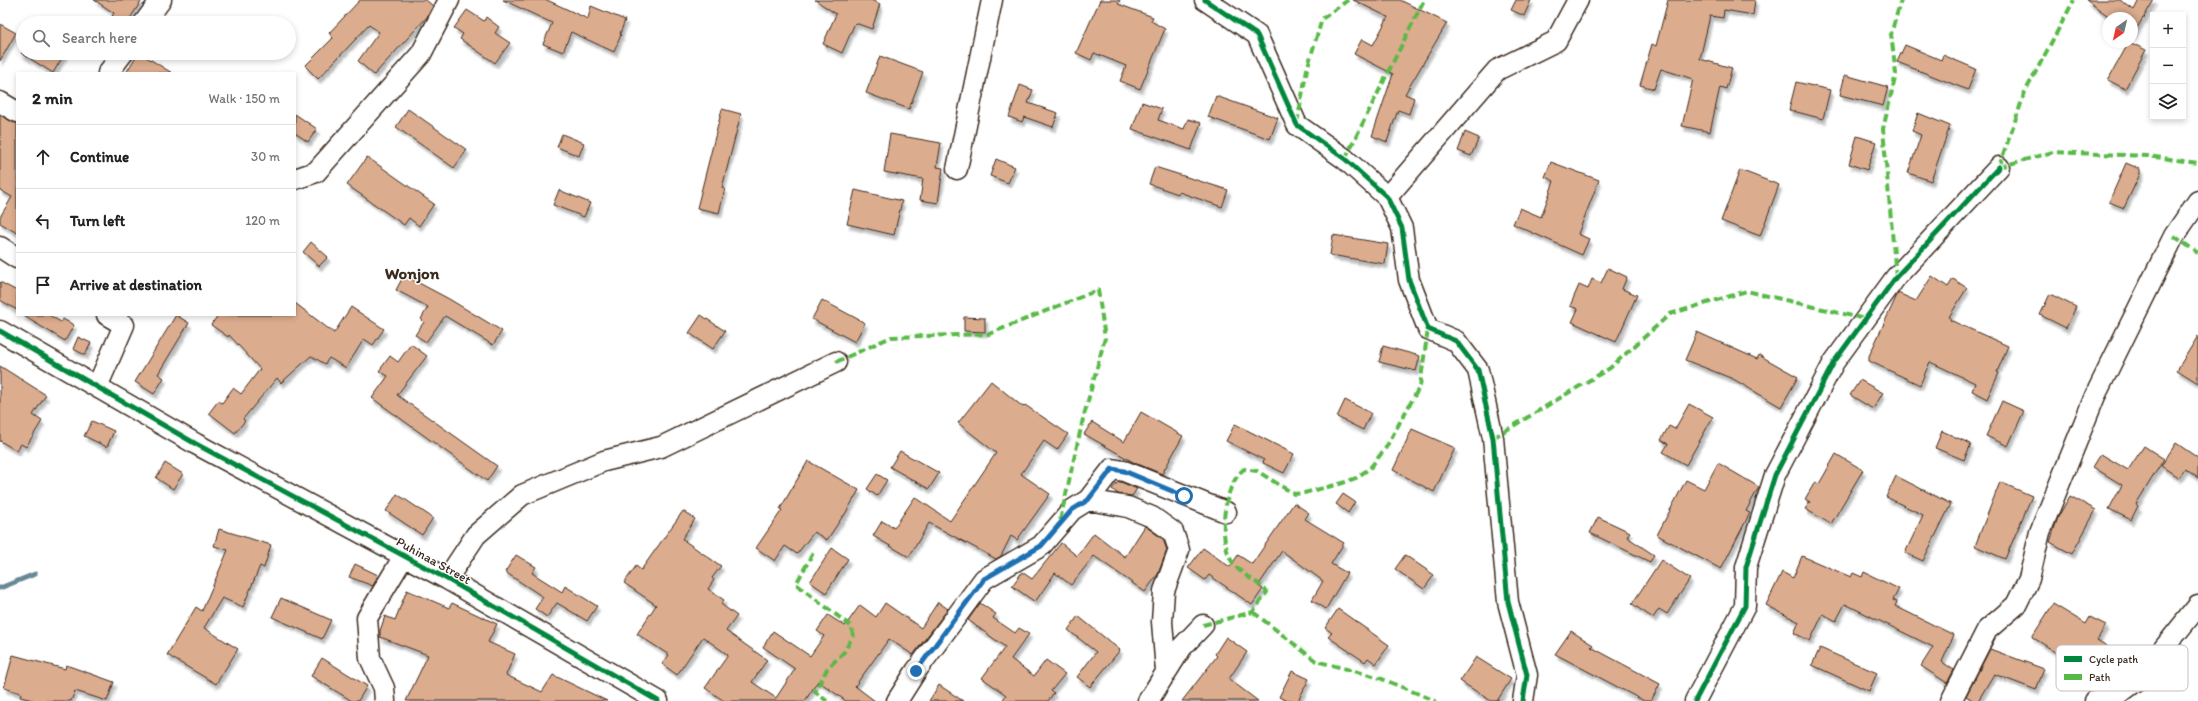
<!DOCTYPE html>
<meta charset="utf-8">
<style>
:root{--surface:#fff;--page:#f2f2f2;--text:#222;--muted:#767676;--line:#e0e0e0}
body{margin:0;font-family:Itim,sans-serif;background:var(--page);color:var(--text)}
.controls{position:absolute;right:12px;top:12px;display:grid;overflow:hidden;border-radius:0px;box-shadow:0 2px 6px #0003}
.controls button{width:36px;height:36px;display:grid;place-items:center;padding:0;border:0;border-bottom:1px solid var(--line);background:var(--surface);color:var(--text);font:20px sans-serif}
.compass{position:absolute;left:2102px;top:12px;width:36px;height:36px;border-radius:50%;background:var(--surface);box-shadow:0 2px 6px #0003;rotate:214deg}
.stop{position:absolute;width:12px;height:12px;margin:-9px;border:3px solid #1f6fb2;border-radius:50%;background:#fff}
.stop.end{background:#1f6fb2;border-color:#fff;box-shadow:0 1px 4px #0008}
.list{margin:0;padding:0;list-style:none}
h2{display:flex;justify-content:space-between;align-items:center;height:52px;margin:0;padding:0 16px;font-size:17px}
h2 small{font-size:13px;font-weight:400;color:var(--muted)}
.list li{display:grid;grid-template-columns:26px 1fr auto;gap:12px;align-items:center;box-sizing:border-box;height:64px;padding:0 16px;border-top:1px solid var(--line)}
.list b{display:block;font-size:15px;white-space:nowrap}
.list em{font-size:13px;font-style:normal;color:var(--muted)}
.icon{flex:none;width:22px;height:22px;fill:none;stroke:currentColor;stroke-width:2;stroke-linecap:round;stroke-linejoin:round}
.map{position:relative;flex:none;width:2198px;height:701px;overflow:hidden}
.search{position:absolute;background:var(--surface);box-shadow:0 2px 6px #0003;left:16px;top:16px;width:280px;height:44px;display:flex;align-items:center;gap:10px;box-sizing:border-box;padding:0 14px;border-radius:22px;color:var(--muted);font-size:15px}
.panel{position:absolute;background:var(--surface);box-shadow:0 2px 6px #0003;left:16px;top:72px;width:280px;height:244px;border-radius:0px}
.map>svg:first-child{display:block}
.lines{fill:none;stroke-linecap:round;stroke-linejoin:round}
.stream{stroke:#698897;stroke-width:5}
.building{fill:#dcac8e;stroke:#3b2a1e;filter:url(#shadow)}
.minor-casing{stroke:#3b2a1e;stroke-width:23}
.minor{stroke:#fff;stroke-width:20}
.quiet{stroke:#58b947;stroke-width:4;stroke-dasharray:8 4;stroke-linecap:butt}
.cycleway-casing{stroke:#fff;stroke-width:8}
.cycleway{stroke:#00873e;stroke-width:5}
.route{stroke:#1f6fb2;stroke-width:5}
.labels{text-anchor:middle;stroke-width:3;stroke-linejoin:round;paint-order:stroke}
.street-label{font-size:13px;fill:#3b2a1e;stroke:#fff}
.district-label{font-size:17px;font-weight:bold;fill:#3b2a1e;stroke:#fff}
.key{fill:#fff;stroke:#c4bfbc;stroke-width:1}
.key-label{font-size:11px;fill:#3b2a1e}
</style>
<div class="map">
<svg width="2198" height="701" viewBox="0 0 2198 701">
<defs>
<filter id="shadow"><feDropShadow dx="2.5" dy="4.5" stdDeviation="1" flood-color="#0004"/></filter>
</defs>
<rect width="100%" height="100%" fill="#fff"/>
<filter id="ink" filterUnits="userSpaceOnUse"><feTurbulence type="fractalNoise" baseFrequency=".025" numOctaves="2"/><feDisplacementMap in="SourceGraphic" scale="8" xChannelSelector="R" yChannelSelector="G"/><feConvolveMatrix kernelMatrix="1 2 1 2 8 2 1 2 1" color-interpolation-filters="sRGB"/></filter>
<g filter="url(#ink)">
<g class="lines">
<!-- stream -->
<path class="stream" d="M0 588 35 574"/>
</g>
<!-- building -->
<path class="building" d="M94 0H142L127 23H108L114 13Z
M360 0H426L433 6 427 17 374 75 358 61 379 32 369 25 318 79 305 66 333 38 329 33Z
M503 0H547L588 19 591 6 625 20 620 34 621 35 614 52 571 32 563 52 543 44 552 23Z
M815 0H871L880 4 872 29 855 23 842 53 823 44 836 14Z
M1100 0H1120L1118 4 1153 17 1151 21 1165 29 1140 89 1120 81 1126 66 1094 53 1091 60 1076 53Z
M1353 0H1400L1447 23 1405 94 1414 98 1409 114 1398 110 1387 142 1372 136 1393 74 1354 54 1362 39 1373 45 1388 17Z
M1516 0H1531L1524 16 1511 10Z
M1668 0H1755L1753 15 1724 10 1723 18 1710 16 1700 59 1732 68 1726 89 1720 87 1710 132 1682 126 1693 79 1661 69 1654 89 1640 85 1652 44 1656 46Z
M2086 0H2120L2134 10 2139 0H2154L2144 17 2145 18H2143L2132 36V18H2111Z
M467 10 484 21 486 17 499 27 495 33 510 43 495 63 460 39 463 34 454 28Z
M0 24 16 33 0 61Z
M2129 42 2146 50 2125 89 2108 80Z
M1905 45 1941 60 1943 55 1976 69 1968 90 1897 62Z
M21 53H65L53 73Z
M138 53H140L172 73H126Z
M880 56 923 72 909 109 866 93Z
M1845 75 1888 87 1883 106 1840 95Z
M1796 82 1830 90 1823 119 1789 110Z
M1020 85 1033 90 1028 103 1058 113 1053 127 1024 117 1022 122 1009 117Z
M1216 96 1278 118 1270 139 1208 117Z
M1142 102 1162 109 1158 120 1184 129 1188 119 1201 123 1191 150 1132 129Z
M408 109 467 150 454 168 396 127Z
M722 109 741 114 722 188 725 189 719 213 697 208Z
M1918 113 1950 126 1931 181 1908 173 1921 135 1912 131Z
M295 114 317 129 308 142 295 133Z
M0 115 17 123V233L0 223V217L12 197 0 190Z
M1465 132 1479 138 1471 156 1458 151Z
M562 134 584 143 579 156 557 147Z
M890 134 941 143 937 167 943 168 938 203 920 200 923 179 884 172Z
M1857 136 1876 142 1867 170 1849 164Z
M367 157 434 204 419 226 409 218 404 225 347 185Z
M996 159 1015 167 1008 183 990 176Z
M1551 162 1599 180 1578 234 1589 239 1582 255 1513 224 1520 208 1541 217 1554 181 1545 177Z
M2126 163 2140 169V174L2124 208 2109 202Z
M1155 167 1228 190 1222 207 1179 192 1178 194 1149 184Z
M1740 170 1779 185 1760 236 1721 221Z
M559 190 590 203 584 217 553 205Z
M855 190 902 201 894 235 847 224Z
M1333 235 1388 244 1385 264 1330 255Z
M311 242 328 257 319 266 303 252Z
M1608 268 1627 277 1622 289 1637 295 1616 342 1572 322 1578 309 1570 306 1579 285 1588 289 1592 279 1601 283Z
M404 275 449 299 502 331 493 345 445 316 426 342 415 335 424 322 421 319 428 307 396 290Z
M1932 276 1948 287 1953 279 1967 288 1949 317 1951 318 1950 320 2008 346 1997 372 1999 373 1987 399 1972 391 1975 383 1930 362 1920 385 1869 361V356L1898 293 1916 301Z
M0 282 17 291V310L0 300Z
M2050 294 2076 307 2066 328 2040 315Z
M822 300 865 323 855 342 812 319Z
M295 303 334 333 351 307 384 329 373 345 364 339 346 368 329 358 325 364 311 356 281 383 277 378 243 419 245 421 235 433 209 413 218 401 222 403 233 388 241 394 260 369 229 335 228 337 211 325 218 315H295Z
M22 315H49L61 322 63 319 74 325 65 341Z
M176 315 189 323 158 374 164 378 154 394 135 382Z
M701 315 725 331 713 349 689 333Z
M964 317 985 318V332L964 331Z
M1697 332 1757 359 1759 355 1798 377 1781 407 1733 379 1685 360Z
M2198 336V383L2177 370Z
M78 337 91 343 85 355 73 349Z
M411 344 427 356 397 395 497 466 487 481 372 398 388 376 379 371 390 356 398 362Z
M1383 346 1420 356 1416 371 1379 362Z
M0 366 46 395 33 415 42 421 26 447 21 444 17 451 0 441Z
M1860 380 1883 393 1873 409 1850 395Z
M991 381 1023 407 1025 405 1068 434 1057 450 1044 441 1021 474 1050 494 1017 540 1011 536 1001 556 996 559 929 523 909 557 873 536 882 521 894 528 915 497 950 521 996 453 958 423Z
M1345 400 1371 413 1363 430 1337 417Z
M2002 401 2024 411 2008 446 1986 436Z
M1689 404 1713 417 1686 465 1663 452 1668 444 1661 440 1669 426 1675 429Z
M1141 412 1183 436 1162 474 1133 462 1084 434 1092 422 1124 442Z
M92 421 114 431 107 447 84 436Z
M1235 424 1294 454 1284 473 1263 463 1264 460 1226 441Z
M1412 429 1455 448 1434 492 1393 470Z
M1942 431 1971 444 1964 460 1935 448Z
M2176 443 2198 458V478L2185 469 2179 478 2161 466Z
M2144 446 2164 459 2136 504 2138 506 2131 520 2109 509 2122 485 2093 467 2101 454 2128 470Z
M900 451 939 473 929 489 890 467Z
M1836 454 1863 470 1831 524 1805 509 1810 502 1805 499 1815 482 1819 484Z
M808 461 859 490 844 516H843L827 540 814 532 797 554 785 546 775 561 756 548 782 510 780 509Z
M165 463 183 474 173 489 156 478Z
M1718 463 1759 487 1746 511 1750 513 1721 569 1657 535 1686 480 1704 489Z
M877 474 887 480 877 496 867 489Z
M1896 476 1951 504 1923 561 1905 553 1923 515 1886 497Z
M1118 482H1121L1137 489 1132 496 1118 494 1112 489Z
M2000 482 2032 496 2005 559 1975 546Z
M397 494 433 518 422 535 386 511Z
M1343 494 1355 502 1348 513 1336 504Z
M2070 496 2096 510 2072 554 2050 542 2058 517Z
M1294 503 1309 513 1305 519 1344 543 1331 564 1347 573 1326 609 1312 600 1323 581 1282 551 1258 586 1263 589 1252 605 1209 575 1205 580 1188 568 1203 548 1230 567 1238 555 1252 564Z
M683 511 695 519 682 539 721 566 712 578 714 580 708 589 724 600 721 604 737 616 726 631 767 660 752 682 776 698 795 669 763 647 773 631 810 656 824 636 817 631 828 615 845 626 860 605 876 617 885 603 921 628 938 602 948 609 913 655 889 639 855 686 875 701H846L818 681 805 701H724L705 688 728 655 703 637 677 675 662 664 669 655 637 634 656 605 624 583 636 566 641 570Z
M1598 517 1630 532 1627 537 1654 555 1650 562 1590 533Z
M1145 526 1163 539 1167 550 1158 574 1145 592 1094 556 1071 585 1055 573 1035 602 1012 586 1022 572 1032 579 1061 543 1077 556 1094 533 1125 557Z
M219 529 271 545 264 568 260 566 243 607 222 598 204 628 238 649 216 684 167 655 196 607 202 611 228 550 214 546Z
M832 548 848 559 826 593 810 582Z
M516 555 536 567 532 573 562 592 565 586 597 606 587 621 557 603 547 617 535 609 543 597 505 572Z
M1405 555 1434 575 1424 589 1395 569Z
M1802 556 1851 577 1853 573 1862 577 1864 572 1899 589 1893 600 1897 602 1895 606 1954 635 1942 662 1954 670 1947 683 1921 666 1933 647 1845 604 1836 621 1823 614 1810 641 1794 633 1799 622 1766 605 1782 572 1793 578Z
M1661 560 1690 579 1667 614 1659 609 1653 618 1632 604Z
M355 564 378 575 373 586 349 577Z
M407 590 449 608 452 603 497 624 488 642 515 654 506 675 542 692 553 675 607 701H406L428 655 380 637V631L385 616 395 620Z
M281 598 331 620 322 639 272 617Z
M980 603 996 614 993 618 1015 633 1019 628 1029 634 1011 659 1034 676 1046 660 1065 674 1051 691 1054 693 1048 701H1002L1006 695 982 678 1005 647 968 620Z
M2053 604 2086 624 2090 617 2106 625 2097 640 2136 664 2120 678 2080 657 2076 665 2032 637Z
M1338 609 1389 645 1376 664 1368 658 1365 662 1328 637 1332 633 1325 628Z
M1078 616 1120 650 1090 687 1077 677 1096 652 1068 630Z
M1571 631 1593 645 1591 647 1660 684 1651 701H1644L1555 654Z
M1226 637 1247 652 1229 679 1258 701H1182L1217 656 1215 654Z
M1820 648 1877 673 1869 691 1812 665Z
M1990 649 2044 669 2036 690 1994 674 1978 701H1974L1966 696Z
M13 655 65 669 66 665 114 682 107 701 75 691 71 701H37L20 697 21 693 4 688Z
M1476 657 1511 679 1497 701H1491L1460 681Z
M322 658 367 686 358 701H352L311 676Z
M1292 671 1309 679 1298 701H1287L1279 697Z
M939 685 963 701H929Z"/>
<g class="lines">
<!-- minor casing -->
<g class="minor-casing">
<path id="minor" d="M1205 0 1257 35 1297 125 1345 159 1387 197 1402 228 1409 280 1428 329 1456 341 1478 370 1493 438 1508 602 1527 675 1523 701
M144 23 161 0
M108 73 123 53
M0 102 17 112
M957 169 992 0
M295 179 316 172 421 54 449 0
M1387 197 1497 70 1556 41 1578 0
M0 247 17 258
M0 331 196 444 447 579 658 701
M97 387 124 325 107 315
M1088 500 1128 507 1152 517 1173 532 1179 550 1164 591 1162 622 1166 671
M447 579 476 535 522 495 604 461 661 447 836 362
M385 701 384 688 370 658 367 618 404 556
M897 701 916 671 984 579 1041 546 1072 510 1088 500 1112 469 1124 471 1226 512
M1148 701 1182 647 1203 625
M1695 701 1745 606 1746 567 1775 475 1834 362 1896 277 1999 167
M1951 701 1987 630 2016 605 2029 579 2040 532 2095 396 2174 236 2198 201
M2095 701 2116 696 2140 678 2198 606"/>
</g>
<!-- minor -->
<use href="#minor" class="minor"/>
<!-- quiet -->
<path class="quiet" d="M1297 123 1307 69 1322 19 1348 0
M1345 159 1424 0
M1999 167 2053 152 2148 156 2198 163
M1999 167 2025 92 2074 0
M2174 236 2198 253
M1896 277 1883 129 1896 74 1891 34 1901 0
M836 362 891 337 989 334 1098 290 1105 338 1083 419 1059 525
M1493 438 1610 368 1670 314 1747 291 1865 319
M813 553 796 584 852 627 853 636 844 652 827 669 815 692 827 701
M1253 612 1316 661 1377 677 1436 701
M1203 625 1253 612 1267 592C1258 581 1245 577 1236 567 1216 546 1222 486 1244 469L1257 471 1294 494 1304 493 1343 483 1356 478 1370 468 1385 449 1420 386 1428 329"/>
<!-- cycleway casing -->
<g class="cycleway-casing">
<path id="cycleway" d="M1205 0 1257 35 1297 125 1345 159 1387 197 1402 228 1409 280 1428 329 1456 341 1478 370 1493 438 1508 602 1527 675 1523 701
M0 331 196 444 447 579 658 701
M1695 701 1745 606 1746 567 1775 475 1834 362 1896 277 1999 167"/>
</g>
<!-- cycleway -->
<use href="#cycleway" class="cycleway"/>
</g>
</g>
<g class="lines" filter="url(#ink)">
<!-- route -->
<path class="route" d="M916 671 984 579 1041 546 1072 510 1088 500 1112 469 1124 471 1184 496"/>
</g>
<g class="labels">
<!-- street labels -->
<g class="street-label">
<text transform="translate(434 560) rotate(29)" y="5">Puhinaa Street</text>
</g>
<!-- district labels -->
<g class="district-label">
<text x="412" y="279">Wonjon</text>
</g>
</g>
<!-- legend -->
<rect x="2056" y="645" width="132" height="46" rx="6" class="key"/>
<rect x="2064" y="656" width="18" height="6" fill="#00873e"/>
<rect x="2064" y="674" width="18" height="6" fill="#58b947"/>
<g class="key-label">
<text x="2089" y="663">Cycle path</text>
<text x="2089" y="681">Path</text>
</g>
</svg>
<div class="controls">
<button>+</button>
<button>−</button>
<button><svg class="icon" aria-label="layers" viewBox="0 0 24 24"><path d="M12 4l9 5-9 5-9-5zM3 14l9 5 9-5"/></svg></button>
</div>
<svg class="compass" viewBox="-18 -18 36 36"><path d="M0-13l5 13h-10z" fill="#e53935"/><path d="M0 13l5-13h-10z" fill="#767676"/></svg>
<div class="stop" style="left:1184px;top:496px"></div>
<div class="stop end" style="left:916px;top:671px"></div>
<div class="search"><svg class="icon" aria-label="search" viewBox="0 0 24 24"><circle cx="10" cy="10" r="6"/><path d="M15 15l6 6"/></svg>Search here</div>
<section class="panel">
<h2>2 min<small>Walk · 150 m</small></h2>
<ul class="list">
<li><svg class="icon" aria-label="ahead" viewBox="0 0 24 24"><path d="M12 20V5M6 11l6-6 6 6"/></svg><div><b>Continue</b></div><em>30 m</em></li>
<li><svg class="icon" aria-label="left" viewBox="0 0 24 24"><path d="M17 20v-9H6M10 6l-5 5 5 5"/></svg><div><b>Turn left</b></div><em>120 m</em></li>
<li><svg class="icon" aria-label="arrive" viewBox="0 0 24 24"><path d="M6 21V4h12l-3 4 3 4H6"/></svg><div><b>Arrive at destination</b></div></li>
</ul>
</section>
</div>
